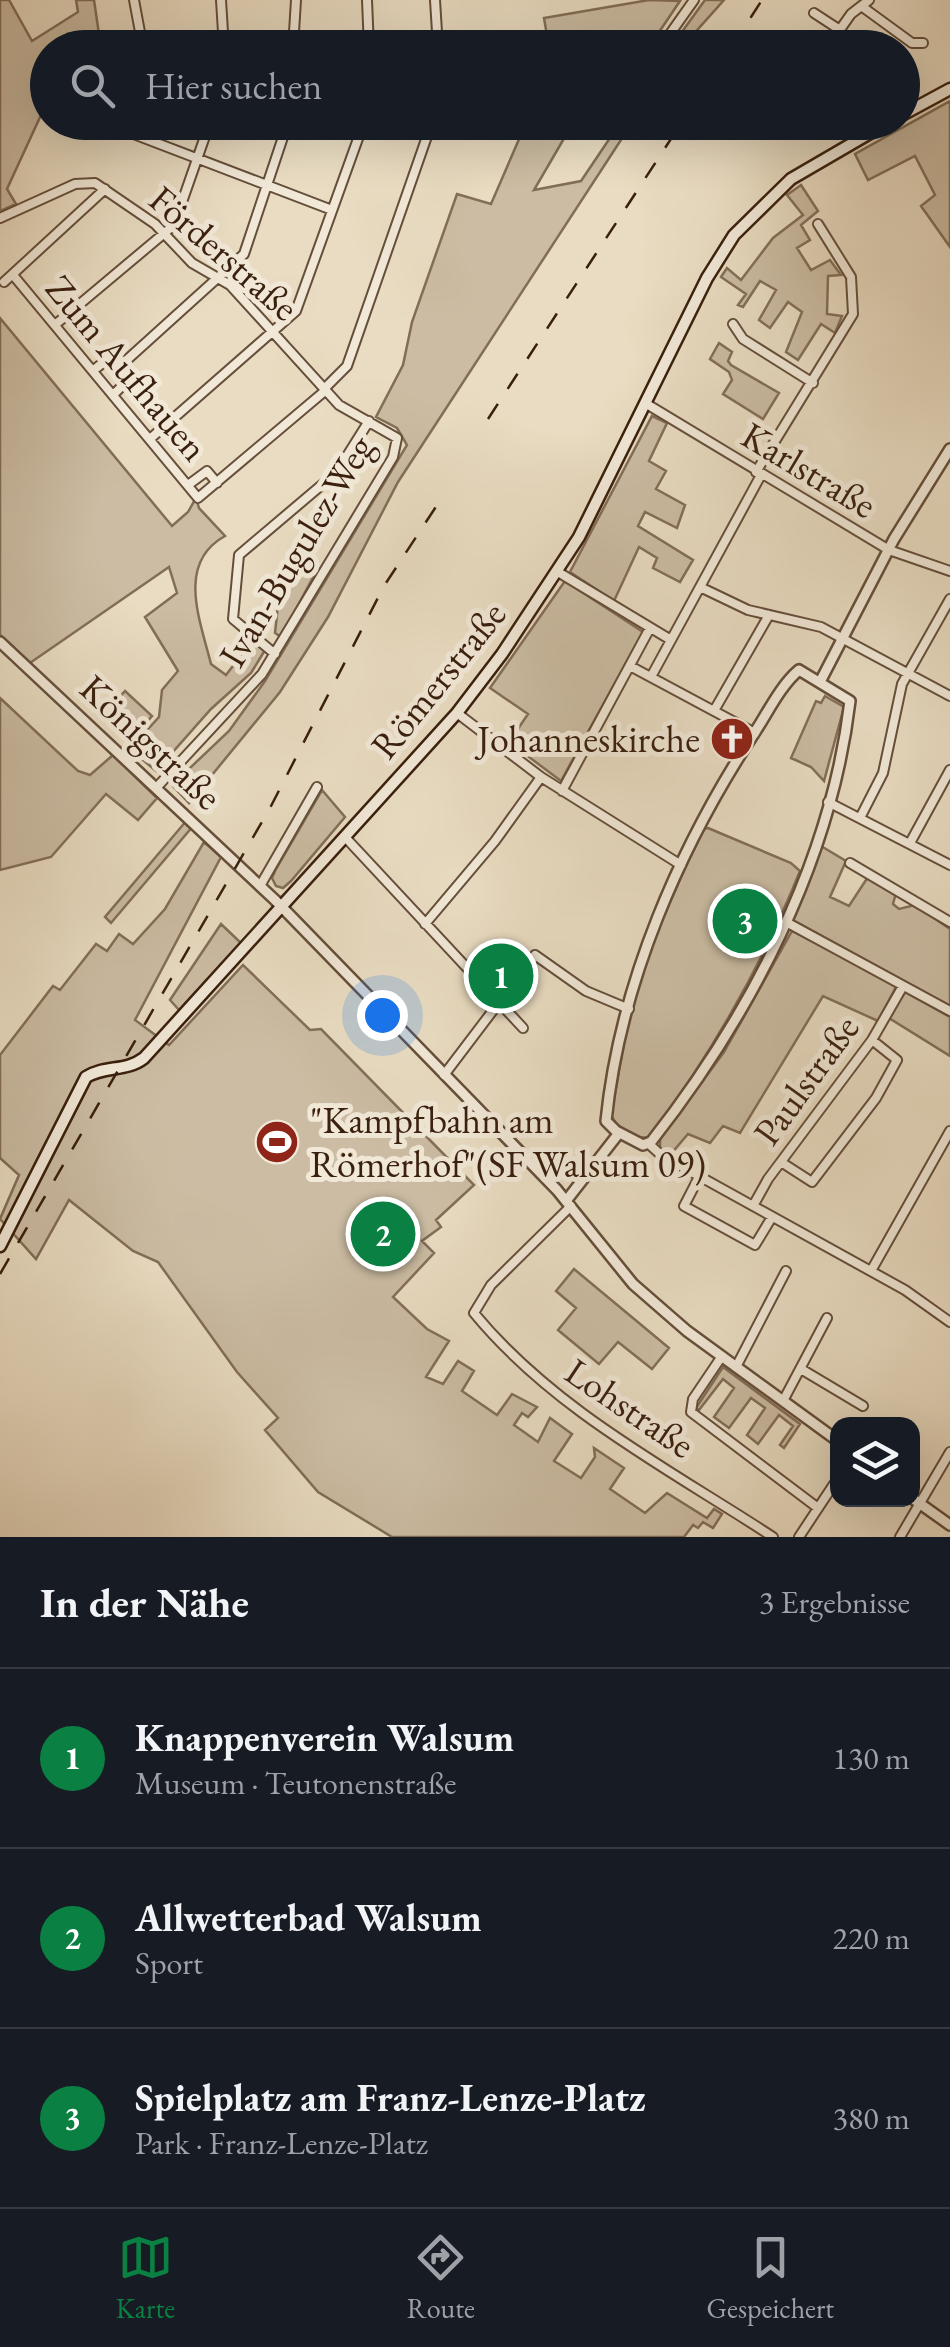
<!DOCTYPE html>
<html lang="de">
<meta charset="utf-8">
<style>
:root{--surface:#171b24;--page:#242831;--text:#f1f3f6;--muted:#9ea1a6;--line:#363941;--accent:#0b8043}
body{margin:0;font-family:"EB Garamond",serif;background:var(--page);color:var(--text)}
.controls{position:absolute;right:30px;bottom:30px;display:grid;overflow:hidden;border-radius:20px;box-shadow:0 10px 40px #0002}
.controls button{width:90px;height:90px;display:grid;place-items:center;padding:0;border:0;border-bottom:2px solid var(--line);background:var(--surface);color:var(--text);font:50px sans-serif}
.you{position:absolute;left:382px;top:1015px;width:35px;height:35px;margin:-25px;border:8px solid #fff;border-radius:50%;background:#1a73e8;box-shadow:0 0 0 15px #1a73e833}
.badge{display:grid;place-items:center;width:65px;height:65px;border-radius:50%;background:var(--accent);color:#fff;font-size:32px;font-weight:700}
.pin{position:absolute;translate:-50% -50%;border:5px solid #fff;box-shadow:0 2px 10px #0006}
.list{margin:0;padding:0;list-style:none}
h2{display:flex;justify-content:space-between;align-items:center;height:130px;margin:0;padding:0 40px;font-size:42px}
h2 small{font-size:32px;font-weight:400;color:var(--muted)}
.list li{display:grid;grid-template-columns:65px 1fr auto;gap:30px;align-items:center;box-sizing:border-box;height:180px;padding:0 40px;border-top:2px solid var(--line)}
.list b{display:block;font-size:38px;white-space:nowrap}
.list p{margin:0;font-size:32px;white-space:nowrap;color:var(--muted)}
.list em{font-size:32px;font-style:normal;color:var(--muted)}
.icon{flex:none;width:55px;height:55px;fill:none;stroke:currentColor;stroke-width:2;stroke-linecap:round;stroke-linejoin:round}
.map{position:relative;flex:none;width:950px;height:1537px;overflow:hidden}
.search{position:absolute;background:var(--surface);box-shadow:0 10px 40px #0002;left:30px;right:30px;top:30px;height:110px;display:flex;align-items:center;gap:25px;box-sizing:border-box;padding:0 35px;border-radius:55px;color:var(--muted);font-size:38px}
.sheet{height:670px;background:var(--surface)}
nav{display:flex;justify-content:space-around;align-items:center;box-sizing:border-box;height:140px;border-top:2px solid var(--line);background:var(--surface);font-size:28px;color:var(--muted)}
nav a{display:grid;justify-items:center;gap:5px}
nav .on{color:var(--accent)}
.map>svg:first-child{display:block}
.green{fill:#cbbca3;stroke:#826e58;stroke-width:2.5}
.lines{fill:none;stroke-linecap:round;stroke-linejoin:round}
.minor-casing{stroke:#654e3a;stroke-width:12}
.tertiary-casing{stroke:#654e3a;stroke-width:14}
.secondary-casing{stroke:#391f0d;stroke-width:15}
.minor{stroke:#f1e8d7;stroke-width:8}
.tertiary{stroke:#f1e8d7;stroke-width:9}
.secondary{stroke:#f1e8d7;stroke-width:10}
.rail{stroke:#391f0d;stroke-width:2.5;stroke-dasharray:18 18;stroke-linecap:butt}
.labels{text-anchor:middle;stroke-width:10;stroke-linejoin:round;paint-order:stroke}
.street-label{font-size:38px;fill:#391f0d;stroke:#f1e8d7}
.poi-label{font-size:38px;fill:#391f0d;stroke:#f1e8d7;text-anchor:end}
</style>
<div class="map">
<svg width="950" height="1537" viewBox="0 0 950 1537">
<rect width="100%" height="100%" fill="#e9dcc2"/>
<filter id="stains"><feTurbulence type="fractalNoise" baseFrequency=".002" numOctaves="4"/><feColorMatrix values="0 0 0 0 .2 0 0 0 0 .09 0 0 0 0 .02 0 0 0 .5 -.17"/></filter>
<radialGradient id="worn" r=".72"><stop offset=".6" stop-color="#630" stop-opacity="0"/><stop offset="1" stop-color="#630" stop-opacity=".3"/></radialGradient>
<!-- green -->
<path class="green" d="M0 0H9L32 41 78 12 76 0H94L99 34 77 37 72 47 48 48 47 102 7 189 16 204 0 211Z
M649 0 680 1 649 47H549L544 18Z
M705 0H724L682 47H671Z
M950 101V247L921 206 935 195 915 156 868 180 855 154Z
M526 123H539L566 135 534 190 581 181 620 123H632L398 482 328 617 280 692 189 803 172 785 229 731 265 681 407 445 397 428 376 417 403 365 412 322 457 194 491 204Z
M801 185 818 211 801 225 810 240 797 248 811 270 830 260 841 275 828 276 827 314 842 316 835 333 821 324 798 360 786 352 802 312 788 302 770 328 759 320 776 290 760 281 743 307 738 305 746 294 721 277 727 268 741 280 773 238 803 215 787 195Z
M0 318 172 526 188 512 196 498 199 508 225 536C176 563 200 620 211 664L226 675 252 641 265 650 251 673 211 709 156 771 130 749 159 717 162 690 178 671 145 617 177 593 169 567 30 663 0 635Z
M719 343 732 352 728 361 731 365 779 393 763 419 723 394 732 380 729 372 710 359Z
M652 416 667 423 649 461 666 471 656 489 685 505 677 528 645 512 638 526 693 560 680 582 653 568 657 558 639 547 614 601 570 572Z
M296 546 318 568 281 637 275 633 279 596 267 585Z
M565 581 643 632 561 781 509 742 528 714 490 688Z
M125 691 152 716 132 738 105 713Z
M825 696 844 707 824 781 811 767 791 758 816 701 821 703Z
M0 698 78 771 90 775 113 755 157 798 138 820 106 794 51 857 0 870Z
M322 790 345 817 291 881 283 888 276 886 272 878 276 869Z
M187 820 193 826 111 923 105 917Z
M708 828 791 863 800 871C761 968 712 1053 650 1137 633 1140 618 1129 611 1115L630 1009 649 950 702 829Z
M204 842 221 857 135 1020 169 1045 243 965 310 1030 321 1029 474 1185 436 1220 441 1227 422 1241 434 1253 393 1297 427 1329 449 1341 426 1377 443 1384 458 1361 474 1371 462 1391 497 1415 512 1394 537 1407 528 1417 522 1413 514 1425 538 1442 550 1418 572 1434 554 1461 581 1478 595 1457 594 1448 624 1468 610 1489 645 1513 667 1493 707 1518 714 1509 722 1514 713 1528 703 1522 698 1528 693 1525 684 1537H392L318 1492 265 1430 278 1418 237 1372 158 1262 133 1251 69 1200 36 1259 0 1219 19 1175 0 1158V1055L53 986 60 990 96 944 107 951 119 934 133 944 165 909Z
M821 846 846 861 830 897 849 906 868 877 896 893 893 904 899 909 915 905 950 929V1006L793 920Z
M221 924 241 943 179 1010 170 1000Z
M792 931 897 985 878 1021 823 996 740 1133 723 1126 710 1143 688 1134 670 1155 660 1148V1139L724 1052Z
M905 992 950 1017V1056L889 1018Z
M574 1269 669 1348 652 1369 618 1342 599 1364 558 1330 576 1308 556 1291Z
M723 1367 800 1424 784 1448 780 1445 793 1426 779 1415 758 1444 747 1435 765 1408 751 1398 729 1428 714 1417 734 1388 723 1379 699 1410 696 1408Z"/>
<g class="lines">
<!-- minor casing -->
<g class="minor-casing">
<path id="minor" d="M134 0 143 48
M221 0 224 48
M367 0 369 48
M435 0 438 48
M864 8 912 43H923
M814 13 840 30
M791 42 802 48
M97 43V48
M293 48 296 0
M660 48 694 0
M827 48 851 14 869 0
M102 122 332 210
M554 122C574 135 590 140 608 122
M0 218 75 184 95 183 155 224 192 263 230 285 339 405 397 438 393 457 262 674 157 787
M13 275 198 498 326 390
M4 282 105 189
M56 324 174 225 210 122
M733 324 743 339 813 383
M119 367 244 254 288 122
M95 369 109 358 128 380 115 393
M325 388 347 366 432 122
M645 403 889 550 950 571
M151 438 296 311 364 122
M756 472 853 314 851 277 818 224
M188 485 207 471 217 483
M558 572 671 640
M700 587 748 610 821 627 950 696
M275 654 233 619 239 555 337 472 369 421
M630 666 755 733
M652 675 761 475
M715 709 769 615
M457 713 541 777 681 865
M562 791 650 628
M828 802 950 865
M861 816 883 773 902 684 950 599
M345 837 523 1028
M910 843 950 770
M850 863 950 922
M260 886 317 787
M786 922 950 1011
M425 924 495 841 541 777
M444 1075 535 955 586 991 629 1009
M649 1144 661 1155 905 1290 950 1322
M781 1162 812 1182 876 1098 897 1060 872 1040
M699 1177 684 1206 755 1245 772 1217
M571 1206 491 1285 474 1313C554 1410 669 1469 773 1537
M753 1206 768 1179 872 1040 903 986
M871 1271 950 1131
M722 1356 693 1399 691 1412 818 1508
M736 1367 786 1271
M801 1369 863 1406
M783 1401 827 1318
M799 1537 838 1478
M900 1537 950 1452"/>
</g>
<!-- tertiary casing -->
<g class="tertiary-casing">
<path id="tertiary" d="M0 642 275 900 557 1190 633 1284 687 1331 838 1441
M799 670 850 701C831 862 750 1016 651 1142L643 1145 616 1131 606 1121C620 983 680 846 755 732 768 712 781 685 799 670Z
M821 680 894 539 950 449
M566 1201 619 1133
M912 1498 950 1525"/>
</g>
<!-- secondary casing -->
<g class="secondary-casing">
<path id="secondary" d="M902 115 950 89
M0 1246 86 1077C105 1065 126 1072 144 1058L457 713 502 654 579 537 707 278 734 235 791 179 889 122"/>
</g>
<!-- minor -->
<use href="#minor" class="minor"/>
<!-- tertiary -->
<use href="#tertiary" class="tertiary"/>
<!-- secondary -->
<use href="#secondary" class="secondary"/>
<!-- rail -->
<path class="rail" d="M731 48 762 0
M488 419 682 122
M0 1274 270 808 384 586 443 496"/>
</g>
<!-- icons -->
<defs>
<g id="church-disc" transform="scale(2.25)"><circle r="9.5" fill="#8f2418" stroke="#f1e8d7"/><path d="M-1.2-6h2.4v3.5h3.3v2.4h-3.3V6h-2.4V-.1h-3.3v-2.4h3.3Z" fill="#fff"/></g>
<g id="stadium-disc" transform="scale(2.25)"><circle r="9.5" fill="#8f2418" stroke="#f1e8d7"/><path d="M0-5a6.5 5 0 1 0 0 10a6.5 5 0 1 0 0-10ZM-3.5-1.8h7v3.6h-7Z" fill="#fff"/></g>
</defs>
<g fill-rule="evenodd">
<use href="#church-disc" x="732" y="739"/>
<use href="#stadium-disc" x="277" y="1142"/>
</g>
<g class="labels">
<!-- street labels -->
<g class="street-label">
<text transform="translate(224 253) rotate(41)" y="13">Förderstraße</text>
<text transform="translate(127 368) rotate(50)" y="13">Zum Aufhauen</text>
<text transform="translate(809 470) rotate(31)" y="13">Karlstraße</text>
<text transform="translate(296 551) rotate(-59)" y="13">Ivan-Bugulez-Weg</text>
<text transform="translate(438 680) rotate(-51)" y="13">Römerstraße</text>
<text transform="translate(151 742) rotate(43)" y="13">Königstraße</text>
<text transform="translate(806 1080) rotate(-54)" y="13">Paulstraße</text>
<text transform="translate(630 1408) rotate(34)" y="13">Lohstraße</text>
</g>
<!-- poi labels -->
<g class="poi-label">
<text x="700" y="752">Johanneskirche</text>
<text x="310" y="1133" text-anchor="start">"Kampfbahn am<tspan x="310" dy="44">Römerhof"(SF Walsum 09)</tspan></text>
</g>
</g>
<rect width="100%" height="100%" filter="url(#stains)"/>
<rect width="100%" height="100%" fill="url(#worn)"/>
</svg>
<div class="controls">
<button><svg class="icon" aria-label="layers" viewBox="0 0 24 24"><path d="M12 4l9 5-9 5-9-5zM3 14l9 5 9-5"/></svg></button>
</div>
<div class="you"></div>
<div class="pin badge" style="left:501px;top:976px">1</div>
<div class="pin badge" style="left:383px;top:1234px">2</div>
<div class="pin badge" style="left:745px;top:921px">3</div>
<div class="search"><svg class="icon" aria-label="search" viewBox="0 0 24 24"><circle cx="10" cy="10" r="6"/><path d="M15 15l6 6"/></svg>Hier suchen</div>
</div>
<section class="sheet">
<h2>In der Nähe<small>3 Ergebnisse</small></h2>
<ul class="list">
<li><span class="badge">1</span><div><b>Knappenverein Walsum</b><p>Museum · Teutonenstraße</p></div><em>130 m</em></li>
<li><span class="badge">2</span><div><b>Allwetterbad Walsum</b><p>Sport</p></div><em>220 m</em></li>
<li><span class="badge">3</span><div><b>Spielplatz am Franz-Lenze-Platz</b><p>Park · Franz-Lenze-Platz</p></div><em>380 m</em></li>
</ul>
</section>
<nav>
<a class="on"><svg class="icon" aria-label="map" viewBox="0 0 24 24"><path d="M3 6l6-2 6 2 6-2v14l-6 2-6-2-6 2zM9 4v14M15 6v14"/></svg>Karte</a>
<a><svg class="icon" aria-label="directions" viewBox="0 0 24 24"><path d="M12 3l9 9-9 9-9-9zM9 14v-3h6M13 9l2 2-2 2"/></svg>Route</a>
<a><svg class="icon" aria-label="saved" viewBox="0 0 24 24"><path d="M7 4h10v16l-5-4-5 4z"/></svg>Gespeichert</a>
</nav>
